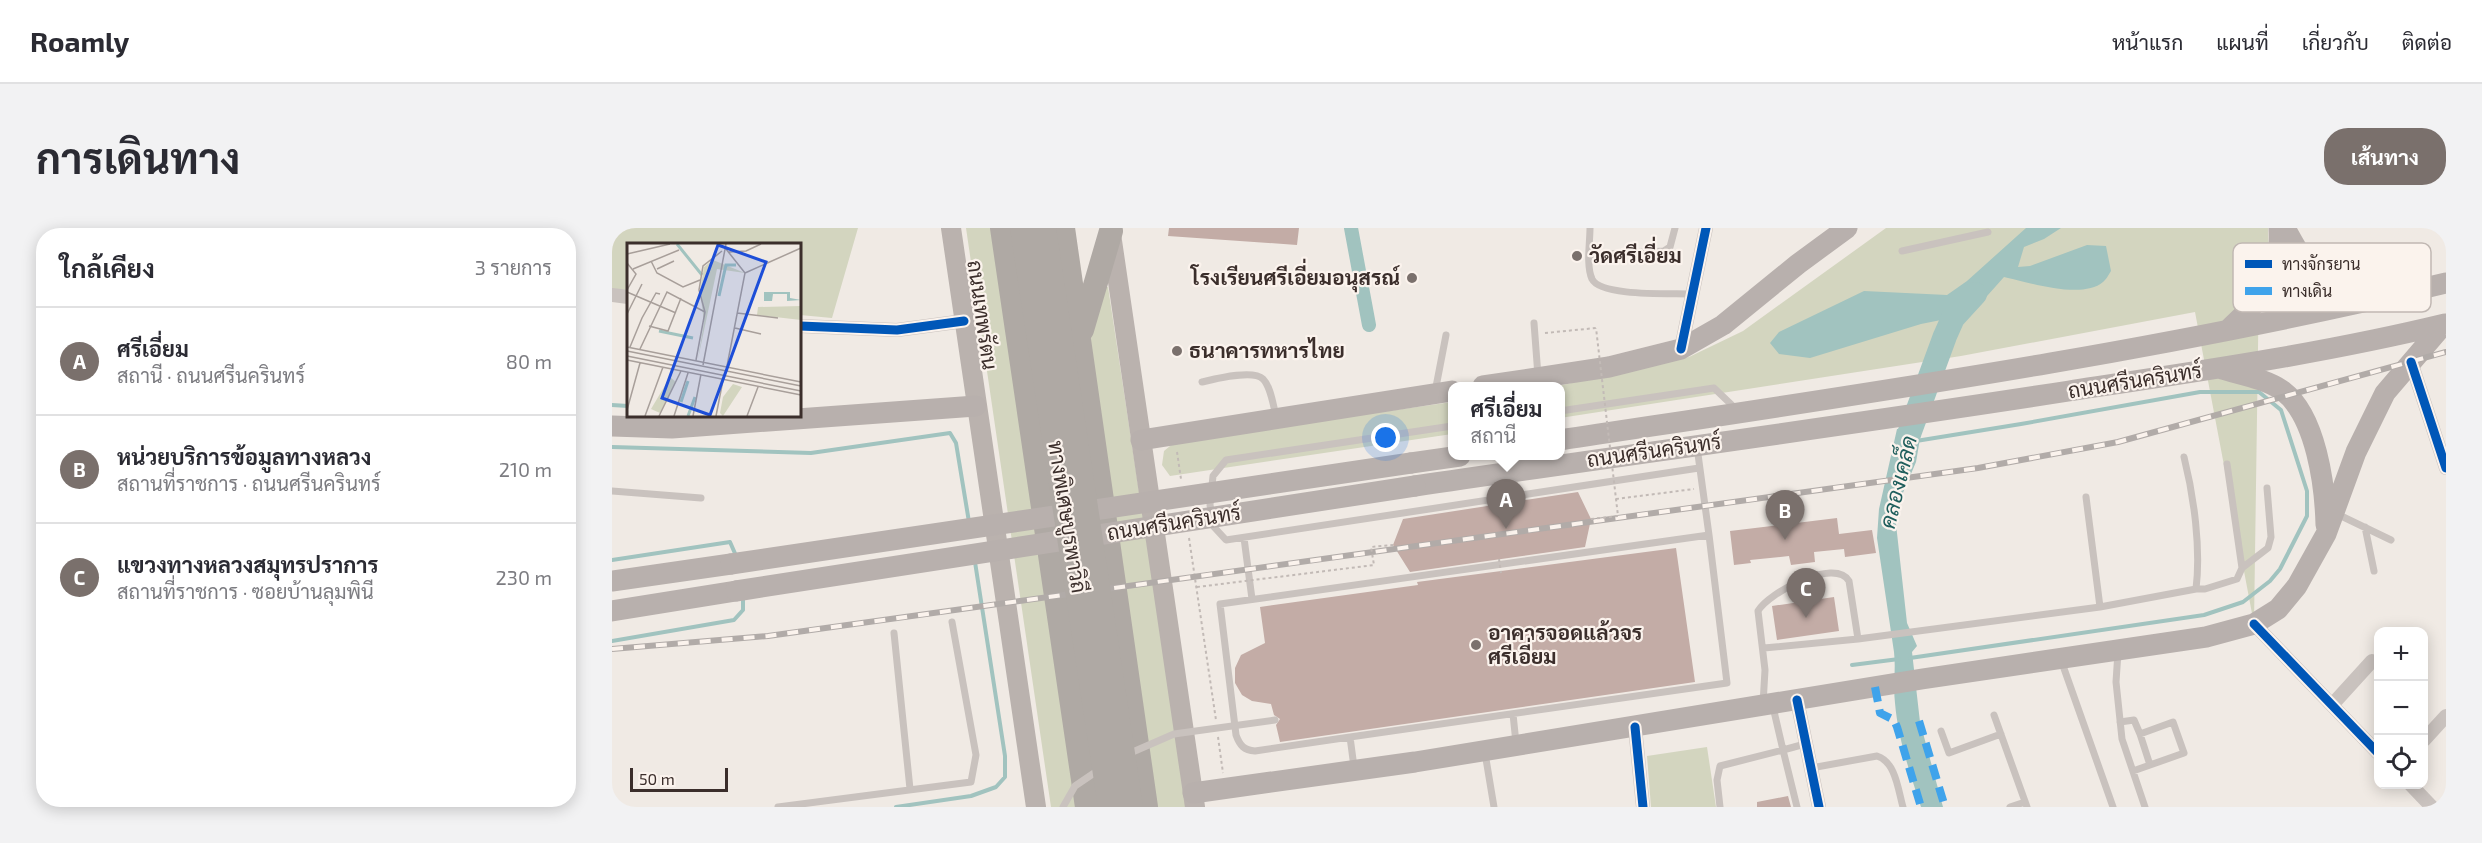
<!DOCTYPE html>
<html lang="th">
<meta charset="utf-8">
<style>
:root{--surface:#fff;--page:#f2f2f3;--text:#2b2b33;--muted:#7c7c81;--line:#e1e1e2;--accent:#7a706c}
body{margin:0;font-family:"Exo 2",Sarabun,sans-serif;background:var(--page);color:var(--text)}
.controls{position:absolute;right:18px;bottom:18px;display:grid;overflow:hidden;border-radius:12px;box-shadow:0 3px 15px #0003}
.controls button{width:54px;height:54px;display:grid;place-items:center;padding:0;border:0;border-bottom:2px solid var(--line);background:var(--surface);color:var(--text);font:30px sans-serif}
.scale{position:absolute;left:18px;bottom:15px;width:98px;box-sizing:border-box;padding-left:6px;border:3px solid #3b2e2b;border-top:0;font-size:16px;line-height:21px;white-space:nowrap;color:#3b2e2b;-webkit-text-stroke:4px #fbf3ed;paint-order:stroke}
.you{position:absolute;left:774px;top:210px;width:21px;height:21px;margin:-15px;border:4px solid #fff;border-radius:50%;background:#1a73e8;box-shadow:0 0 0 9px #1a73e833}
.badge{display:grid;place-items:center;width:39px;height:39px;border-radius:50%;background:var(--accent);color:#fff;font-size:20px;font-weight:700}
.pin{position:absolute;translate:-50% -50px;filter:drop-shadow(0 2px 3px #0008)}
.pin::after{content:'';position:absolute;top:32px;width:21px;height:18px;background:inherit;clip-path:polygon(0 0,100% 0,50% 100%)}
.popup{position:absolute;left:836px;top:154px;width:117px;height:78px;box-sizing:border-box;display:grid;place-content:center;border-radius:12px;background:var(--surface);filter:drop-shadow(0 2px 4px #0005);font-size:20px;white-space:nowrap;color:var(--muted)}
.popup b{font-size:22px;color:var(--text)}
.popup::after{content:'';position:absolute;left:50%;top:100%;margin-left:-12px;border:12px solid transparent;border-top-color:var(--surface)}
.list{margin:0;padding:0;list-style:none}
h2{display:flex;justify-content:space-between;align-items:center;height:78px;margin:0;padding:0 24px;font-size:26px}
h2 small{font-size:20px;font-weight:400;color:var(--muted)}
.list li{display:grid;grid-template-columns:39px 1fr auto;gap:18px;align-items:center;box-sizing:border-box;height:108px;padding:0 24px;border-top:2px solid var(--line)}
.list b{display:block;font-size:22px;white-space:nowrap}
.list p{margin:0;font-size:20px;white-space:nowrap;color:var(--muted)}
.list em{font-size:20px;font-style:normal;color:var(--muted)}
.icon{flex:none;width:33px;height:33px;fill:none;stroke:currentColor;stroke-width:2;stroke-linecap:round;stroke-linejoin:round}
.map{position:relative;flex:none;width:1834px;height:579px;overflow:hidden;border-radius:24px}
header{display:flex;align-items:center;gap:36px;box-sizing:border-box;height:84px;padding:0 30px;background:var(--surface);border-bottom:2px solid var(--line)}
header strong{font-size:28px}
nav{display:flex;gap:33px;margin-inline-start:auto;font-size:21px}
.intro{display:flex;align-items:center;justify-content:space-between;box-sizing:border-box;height:144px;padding:0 36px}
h1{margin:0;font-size:42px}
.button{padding:15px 27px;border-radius:24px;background:var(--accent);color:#fff;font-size:21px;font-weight:700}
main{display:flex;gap:36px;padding:0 36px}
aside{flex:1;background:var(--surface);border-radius:24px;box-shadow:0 3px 15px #0003}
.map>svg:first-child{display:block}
.green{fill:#d3d5bf}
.water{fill:#a1c3bf}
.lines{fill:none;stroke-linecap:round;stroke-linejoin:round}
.stream{stroke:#a1c3bf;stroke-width:4}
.canal{stroke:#a1c3bf;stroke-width:14}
.river{stroke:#a1c3bf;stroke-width:24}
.building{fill:#c3aca6}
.path{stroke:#c2bab6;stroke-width:2;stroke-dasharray:3 3;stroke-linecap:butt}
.lane{stroke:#c9c2be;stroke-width:7}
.street{stroke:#c9c2be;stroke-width:14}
.secondary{stroke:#bab2ae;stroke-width:20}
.primary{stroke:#b8b0ad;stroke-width:21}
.highway{stroke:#afa9a4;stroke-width:24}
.rail-casing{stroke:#b1aba8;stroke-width:6}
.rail{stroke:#fbf3ed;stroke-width:4;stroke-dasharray:11;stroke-linecap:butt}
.path-bridge{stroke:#c2bab6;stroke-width:2;stroke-dasharray:3 3;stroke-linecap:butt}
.lane-bridge{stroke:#c9c2be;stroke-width:7}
.primary-bridge{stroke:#b8b0ad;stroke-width:21}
.highway-bridge{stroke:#afa9a4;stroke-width:24}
.quiet{stroke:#3fa3eb;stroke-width:8;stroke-dasharray:15 8;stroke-linecap:butt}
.cycleway-casing{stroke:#fbf3ed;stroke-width:13}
.cycleway{stroke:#0057b8;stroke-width:9}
.poi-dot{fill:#7a706c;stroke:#fbf3ed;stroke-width:2}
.labels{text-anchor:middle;stroke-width:4.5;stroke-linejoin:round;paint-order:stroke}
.poi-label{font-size:21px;font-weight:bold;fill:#3b2e2b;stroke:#fbf3ed;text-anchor:start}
.street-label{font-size:21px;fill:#3b2e2b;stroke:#fbf3ed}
.water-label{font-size:22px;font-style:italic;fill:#1f5e5c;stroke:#fbf3ed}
.inset-river{fill:none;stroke:#a1c3bf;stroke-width:3}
.inset-road{fill:none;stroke:#a89f9a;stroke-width:1.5}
.view{fill:#1d4ed8;fill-opacity:0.15;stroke:#1d4ed8;stroke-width:3}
.inset-edge{fill:none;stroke:#3b2e2b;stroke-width:3}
.key{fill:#fbf3ed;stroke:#c1b8b3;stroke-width:1.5}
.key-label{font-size:16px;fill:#3b2e2b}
</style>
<header>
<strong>Roamly</strong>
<nav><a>หน้าแรก</a><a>แผนที่</a><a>เกี่ยวกับ</a><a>ติดต่อ</a></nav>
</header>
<div class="intro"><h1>การเดินทาง</h1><a class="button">เส้นทาง</a></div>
<main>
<aside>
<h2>ใกล้เคียง<small>3 รายการ</small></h2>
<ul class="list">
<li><span class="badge">A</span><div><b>ศรีเอี่ยม</b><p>สถานี · ถนนศรีนครินทร์</p></div><em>80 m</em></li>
<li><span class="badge">B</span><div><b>หน่วยบริการข้อมูลทางหลวง</b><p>สถานที่ราชการ · ถนนศรีนครินทร์</p></div><em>210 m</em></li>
<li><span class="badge">C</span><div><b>แขวงทางหลวงสมุทรปราการ</b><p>สถานที่ราชการ · ซอยบ้านลุมพินี</p></div><em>230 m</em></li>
</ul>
</aside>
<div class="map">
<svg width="1834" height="579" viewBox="0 0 1834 579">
<rect width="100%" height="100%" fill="#f0eae4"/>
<!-- green -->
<path class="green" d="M0 0H246L220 90 188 87V16H16V63L0 61Z
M354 0H382L467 579H439Z
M1274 0H1656L1657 33 1647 51 1642 396 1583 84 1349 128 948 190V158H946L1077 129 1131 103Z
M490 59H496L575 579H539L476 124Z
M840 174V206L558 248 550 237 552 223 564 213Z
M1095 519 1104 579H1039L1035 528Z"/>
<!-- water -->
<path class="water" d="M1414 0H1449L1432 11 1412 19 1406 39 1418 38 1475 17 1494 18 1499 43C1497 46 1494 52 1491 54 1470 72 1416 54 1392 49L1359 86 1309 96 1198 130 1167 126 1158 115 1167 104 1252 63 1335 67 1355 53Z
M1310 199 1304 234 1285 279 1284 296 1295 395 1305 418 1300 424 1308 494 1331 579H1309C1298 545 1286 511 1283 475 1281 458 1284 441 1282 424L1265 310 1267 281 1285 201Z"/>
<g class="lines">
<!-- stream -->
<path class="stream" d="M0 177 16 178
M0 219 199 225 338 205 344 215 357 294
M0 332 118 314 125 330
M0 413 122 392 131 382V370
M1298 430 1592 387 1631 374 1658 353 1668 341 1695 288V263L1669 182 1647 164H1588L1409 196 1304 213
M1240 437 1287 431
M284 579 359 568 384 559 393 549V528L363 334"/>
<!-- canal -->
<path class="canal" d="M739 0 757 97"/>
<!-- river -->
<path class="river" d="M1297 206 1333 108 1341 90 1363 66"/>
</g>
<!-- building -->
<path class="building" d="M557 0H687L685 17 556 8Z
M966 264 979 291 973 319 798 344 781 317 791 291Z
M1225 290 1227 306 1260 302 1264 325 1233 329 1232 321 1202 324 1203 334 1179 337 1177 328 1138 332 1139 335 1122 337 1118 303Z
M1064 320 1083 454 668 514 664 497 668 491 662 487 659 476 640 473 630 467 623 455V440L629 427 653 415 648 379 806 357 805 354Z
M1222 369 1227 403 1165 412 1160 378Z
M1176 568 1179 579H1145V574Z"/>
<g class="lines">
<!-- path -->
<path class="path" d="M933 105 984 100
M565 224 569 251
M1004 271 1082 261
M577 310 604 492
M606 509 611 545"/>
<!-- lane -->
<path class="lane" d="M978 0C978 15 974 37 980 51 989 69 1060 65 1080 66
M1290 23 1376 4
M978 27 1052 23 1058 19 1063 0
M922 95 926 148
M590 154C603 151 641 141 651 151 659 159 661 177 664 188
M823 164 834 107
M948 183 1102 160 1124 181
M840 198 614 232 601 248 598 277 602 299 614 312 1087 240
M0 263 89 270
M1474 269 1488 379
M1725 286 1779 312
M1753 299 1762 343
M632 310 640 371
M1630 340 1656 320 1659 309 1655 260
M1584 361H1593L1625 351 1630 340 1615 236
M282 405 298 561
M1246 411 1488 379 1584 361C1589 321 1582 269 1572 229
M1506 424 1504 454 1510 511 1533 579
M1449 432 1501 579
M1151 476 1153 442 1146 383C1156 365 1223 329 1237 353L1246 411 1152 420
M1161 479 1171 522 1193 516
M901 486 904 515
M1382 487 1415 579
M1508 494 1522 492 1528 506 1561 494 1572 525 1521 543
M1329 503 1337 525 1389 506
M1528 506 1538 537
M738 509 1115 455 1097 307
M873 525 882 579
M742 539 738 509 643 523C632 522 628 518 624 507L608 376 1097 307 1085 219
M1199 540 1265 528C1284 534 1286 562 1291 579
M166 579 359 554 364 527 340 394
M1108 579 1105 552 1108 538 1171 522 1185 579
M1398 579 1413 574"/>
<!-- street -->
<path class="street" d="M0 67 16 69
M188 98 285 102 352 93
M1069 121 1094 0
M1799 134 1834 240
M1642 396 1766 525
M1185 472 1207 579
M1720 477 1760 433
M1023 499 1031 579
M1812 512 1834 488
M1798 556 1820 579"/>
<!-- secondary -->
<path class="secondary" d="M339 0 424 579
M499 6 583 579"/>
<!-- primary -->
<path class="primary" d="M1673 0C1703 55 1708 58 1769 65
M1616 102C1652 67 1670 55 1667 0
M1610 141C1630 147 1654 151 1671 163 1704 188 1713 257 1714 297
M871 158 997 139 1069 121 1111 97 1186 36 1235 0
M0 198 60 200 364 178
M529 212 840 163
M948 212C1244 167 1542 125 1834 55
M799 235 848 228
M803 258C1021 226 1239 197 1457 163 1583 144 1709 126 1833 96
M0 353 119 336
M0 383 124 363
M581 565 803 534 1310 451 1594 409 1642 396 1666 381 1685 358 1714 306 1744 224 1773 165 1831 97"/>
<!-- highway -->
<path class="highway" d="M390 0 475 579
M451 0 534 579
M470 102 499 3"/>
<!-- rail casing -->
<g class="rail-casing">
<path id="rail" d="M0 421 156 408 1366 240 1506 214 1834 124"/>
</g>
<!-- rail -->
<use href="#rail" class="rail"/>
<!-- path-bridge -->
<path class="path-bridge" d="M979 291 1006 288 984 100
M887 331 889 345
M585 359 762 337 759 319 781 317"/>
<!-- lane-bridge -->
<path class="lane-bridge" d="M516 526 562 506 663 492
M451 579 463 558 488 541"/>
<!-- primary-bridge -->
<path class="primary-bridge" d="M119 336 799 235
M124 363 803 258"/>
<!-- highway-bridge -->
<path class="highway-bridge" d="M410 0 498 579
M432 0 519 579"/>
<!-- quiet -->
<path class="quiet" d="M1263 459 1268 485 1282 492 1285 499 1309 579
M1307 493 1333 579"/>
<!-- cycleway casing -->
<g class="cycleway-casing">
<path id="cycleway" d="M188 98 285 102 352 93
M1069 121 1094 0
M1799 134 1834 240
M1642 396 1766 525
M1185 472 1207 579
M1023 499 1031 579"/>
</g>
<!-- cycleway -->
<use href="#cycleway" class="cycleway"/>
</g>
<!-- markers -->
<g class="poi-dot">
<circle cx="965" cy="28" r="6"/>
<circle cx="800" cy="50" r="6"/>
<circle cx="565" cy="123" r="6"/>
<circle cx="864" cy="417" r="6"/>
</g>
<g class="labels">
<!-- poi labels -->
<g class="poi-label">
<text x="977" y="35">วัดศรีเอี่ยม</text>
<text x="788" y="57" text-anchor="end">โรงเรียนศรีเอี่ยมอนุสรณ์</text>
<text x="577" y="130">ธนาคารทหารไทย</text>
<text x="876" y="412">อาคารจอดแล้วจร<tspan x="876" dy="24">ศรีเอี่ยม</tspan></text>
</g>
<!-- street labels -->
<g class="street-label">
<text transform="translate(370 87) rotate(82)" y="7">ถนนเทพรัตน</text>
<text transform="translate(1523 153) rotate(-9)" y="7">ถนนศรีนครินทร์</text>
<text transform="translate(1042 223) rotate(-8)" y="7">ถนนศรีนครินทร์</text>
<text transform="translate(455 289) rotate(81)" y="7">ทางพิเศษบูรพาวิถี</text>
<text transform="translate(562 295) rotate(-9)" y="7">ถนนศรีนครินทร์</text>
</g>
<!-- water labels -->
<g class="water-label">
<text transform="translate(1286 254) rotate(-76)" y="8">คลองเคล็ด</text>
</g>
</g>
<!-- overview -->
<g transform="translate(15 15)">
<rect width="174" height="174" fill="#f0eae4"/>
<path d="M86 17 118 30 90 26 71 116 77 79 73 48 77 24ZM174 63V77L130 72 131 64ZM43 134 49 139 33 170 24 166ZM106 141 115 144 96 173 93 170 96 154Z" fill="#d3d5bf"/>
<path d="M137 49H163V55L174 57 160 58V51H146L145 58H137Z" fill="#a1c3bf"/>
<path class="inset-river" d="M50 1 75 32M92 53 99 22H109M32 88 66 95M54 159 61 138M61 173 68 154"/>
<path class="inset-road" d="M99 6 118 30 100 123M102 9 119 8 134 1M0 11 43 1M24 18 30 30 56 44 73 37M0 20 9 31 0 47M6 26 52 7M30 26 47 18M118 30 174 5M0 49 49 70M110 70 151 75M0 71 15 41M22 83 41 88 54 55M108 85 134 91M0 104 174 139M3 104 15 75 29 50 33 51M13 106 40 49 78 69M0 108 174 143M0 113 174 148M0 117 174 152M69 117 78 69 72 47 76 23 95 8M76 122 99 1M0 167 13 120M18 173 36 124M32 173 54 128M47 173 61 130M66 173 74 131M89 173 96 137M120 173 131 144"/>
<path class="view" d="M91 2 139 19 83 172 35 155Z"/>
<rect width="174" height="174" class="inset-edge"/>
</g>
<!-- legend -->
<rect x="1621" y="15" width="198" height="69" rx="9" class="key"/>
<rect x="1633" y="32" width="27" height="8" fill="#0057b8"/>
<rect x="1633" y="59" width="27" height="8" fill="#3fa3eb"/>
<g class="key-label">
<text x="1670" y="42">ทางจักรยาน</text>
<text x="1670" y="69">ทางเดิน</text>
</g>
</svg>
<div class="controls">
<button>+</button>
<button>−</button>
<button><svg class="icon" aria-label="locate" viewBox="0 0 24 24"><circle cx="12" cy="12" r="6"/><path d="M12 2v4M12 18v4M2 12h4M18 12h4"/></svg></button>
</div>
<div class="scale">50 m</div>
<div class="you"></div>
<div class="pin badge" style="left:894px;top:301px">A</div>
<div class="popup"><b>ศรีเอี่ยม</b>สถานี</div>
<div class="pin badge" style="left:1173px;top:312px">B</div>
<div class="pin badge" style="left:1194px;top:390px">C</div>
</div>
</main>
